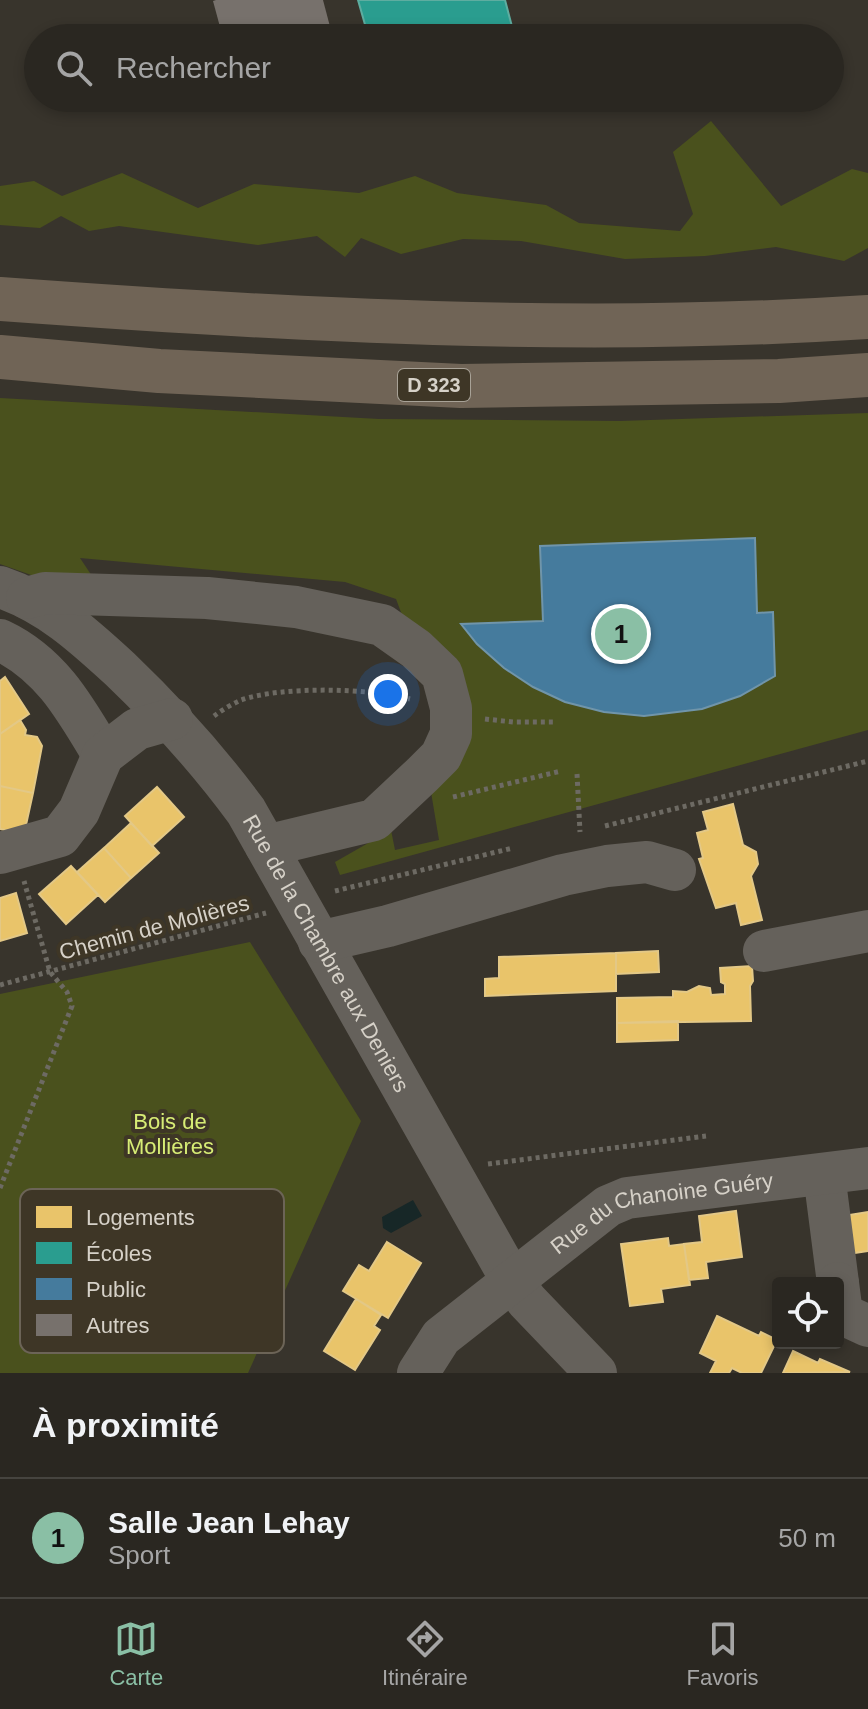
<!DOCTYPE html>
<html lang="fr">
<meta charset="utf-8">
<style>
:root{--surface:#2a2721;--page:#36332e;--text:#f1f3f6;--muted:#a5a5a5;--line:#46443f;--accent:#8abfa5}
body{margin:0;font-family:Helvetica,sans-serif;background:var(--page);color:var(--text)}
.controls{position:absolute;right:24px;bottom:24px;display:grid;overflow:hidden;border-radius:8px;box-shadow:0 4px 12px #0003}
.controls button{width:72px;height:72px;display:grid;place-items:center;padding:0;border:0;border-bottom:2px solid var(--line);background:var(--surface);color:var(--text);font:40px sans-serif}
.you{position:absolute;left:388px;top:694px;width:28px;height:28px;margin:-20px;border:6px solid #fff;border-radius:50%;background:#1a73e8;box-shadow:0 0 0 12px #1a73e833}
.badge{display:grid;place-items:center;width:52px;height:52px;border-radius:50%;background:var(--accent);color:#111;font-size:26px;font-weight:700}
.pin{position:absolute;translate:-50% -50%;border:4px solid #fff;box-shadow:0 2px 8px #0006}
.list{margin:0;padding:0;list-style:none}
h2{display:flex;justify-content:space-between;align-items:center;height:104px;margin:0;padding:0 32px;font-size:34px}
h2 small{font-size:26px;font-weight:400;color:var(--muted)}
.list li{display:grid;grid-template-columns:52px 1fr auto;gap:24px;align-items:center;box-sizing:border-box;height:120px;padding:0 32px;border-top:2px solid var(--line)}
.list b{display:block;font-size:30px;white-space:nowrap}
.list p{margin:0;font-size:26px;white-space:nowrap;color:var(--muted)}
.list em{font-size:26px;font-style:normal;color:var(--muted)}
.icon{flex:none;width:44px;height:44px;fill:none;stroke:currentColor;stroke-width:2;stroke-linecap:round;stroke-linejoin:round}
.map{position:relative;flex:none;width:868px;height:1373px;overflow:hidden}
.search{position:absolute;background:var(--surface);box-shadow:0 4px 12px #0003;left:24px;right:24px;top:24px;height:88px;display:flex;align-items:center;gap:20px;box-sizing:border-box;padding:0 28px;border-radius:44px;color:var(--muted);font-size:30px}
.sheet{height:224px;background:var(--surface)}
nav{display:flex;justify-content:space-around;align-items:center;box-sizing:border-box;height:112px;border-top:2px solid var(--line);background:var(--surface);font-size:22px;color:var(--muted)}
nav a{display:grid;justify-items:center;gap:4px}
nav .on{color:var(--accent)}
.map>svg:first-child{display:block}
.green{fill:#4a511d}
.water{fill:#172727}
.homes{fill:#e9c46a;stroke:#e3c886;stroke-width:2}
.schools{fill:#2a9d8f;stroke:#5eada0;stroke-width:2}
.public{fill:#457b9d;stroke:#7095aa;stroke-width:2}
.building{fill:#77716c}
.lines{fill:none;stroke-linecap:round;stroke-linejoin:round}
.path{stroke:#6d6a63;stroke-width:5;stroke-dasharray:4 4;stroke-linecap:butt}
.minor{stroke:#65615b;stroke-width:42}
.highway{stroke:#706456;stroke-width:44}
.labels{text-anchor:middle;stroke-width:8;stroke-linejoin:round;paint-order:stroke}
.shield{fill:#3e3626;stroke:#a8a297;stroke-width:2}
.shield-label{font-size:20px;font-weight:bold;fill:#d6d1c8}
.street-label{font-size:22px;fill:#d6d1c8;stroke:#3e3626}
.park-label{font-size:22px;fill:#d7ec75;stroke:#3e3626}
.key{fill:#3e3626;stroke:#6c6457;stroke-width:2}
.key-label{font-size:22px;fill:#d6d1c8}
</style>
<div class="map">
<svg width="868" height="1373" viewBox="0 0 868 1373">
<rect width="100%" height="100%" fill="#38342c"/>
<!-- green -->
<path class="green" d="M711 121 781 206 852 169 868 173V248L844 261 776 247 705 256 625 259 521 241 463 239 401 254 361 238 345 257 317 236 258 245 119 226 89 231 61 216 40 228 0 225V186L34 181 62 196 122 173 198 208 254 184 359 193 415 176 457 193 546 205 579 223 680 231 693 214 673 152Z
M0 398 379 419 620 421 868 413V730L340 875 335 862 391 830 395 850 439 840 430 786 457 761 396 599 345 582 80 558 96 582 34 576 0 564Z
M250 942 361 1121 248 1373H0V994Z"/>
<!-- water -->
<path class="water" d="M413 1200 422 1216 391 1233 383 1228 382 1217Z"/>
<!-- homes -->
<path class="homes" d="M5 677 29 714 0 734V681Z
M20 720 26 730 25 735 37 737 42 746 33 793 0 786V734Z
M0 786 33 793 24 834 0 829Z
M157 787 184 817 152 846 125 816Z
M733 804 743 845 756 852 758 864 751 876 762 920 741 925 736 903 716 908 699 859 703 858 697 833 708 830 703 812Z
M131 823 159 853 131 878 104 848Z
M104 848 131 878 105 902 77 872Z
M71 866 98 895 66 924 39 894Z
M16 893 27 933 0 941V898Z
M658 951 659 972 616 974V953Z
M616 953V991L485 996V979L499 978V957Z
M752 966 753 981 750 986 751 1021 617 1023V998L673 997V991L687 992 699 986 710 988 711 995 725 994V984L721 982 720 968Z
M678 1021V1040L617 1042V1023Z
M736 1211 742 1257 706 1262 708 1278 689 1280 684 1244 702 1242 699 1216Z
M868 1212V1251L854 1253 849 1215Z
M668 1238 669 1246 684 1244 690 1285 661 1289 663 1302 630 1306 621 1244Z
M387 1242 421 1263 388 1318 343 1291 359 1265 369 1271Z
M356 1299 381 1315 374 1326 380 1330 355 1370 324 1351Z
M717 1316 759 1336 761 1332 777 1340 761 1373H742L732 1368 729 1373H710L716 1361 700 1353Z
M793 1351 818 1363 820 1359 850 1372 783 1373Z"/>
<!-- schools -->
<path class="schools" d="M358 0H505L515 38H403L400 26 368 35Z"/>
<!-- public -->
<path class="public" d="M755 538 757 613 773 612 775 676 740 696 702 709 644 716 604 712 565 702 533 687 504 668 477 644 461 624 543 621 540 546Z"/>
<!-- building -->
<path class="building" d="M216 0H323L333 38H223L213 1Z"/>
<g class="lines">
<!-- path -->
<path class="path" d="M214 716C222 710 232 704 241 700 281 686 369 688 410 699
M485 719 513 722H556
M577 774 580 832
M453 797 561 771
M605 826 868 761
M335 891 513 848
M0 985 266 913
M488 1164 706 1136
M0 1188 72 1006 67 992 50 972 24 881"/>
<!-- minor -->
<g class="minor">
<path id="s1" d="M0 587C48 603 83 635 120 669 167 714 207 758 246 811L512 1281 527 1301 596 1373"/>
<path d="M27 598 45 593 207 598 296 607 382 625 416 649 442 674 451 708V734L441 756 422 775 374 820 266 846"/>
<path d="M0 640C51 664 75 708 103 755"/>
<path d="M0 853 60 836 79 811 103 755 137 729 172 719"/>
<path d="M319 942 388 926 563 875 607 866 647 862 675 870"/>
<path d="M764 951 868 931"/>
<path d="M824 1174 838 1283"/>
<path d="M838 1283 842 1314 868 1326"/>
<path id="s2" d="M418 1373 441 1337 608 1206 627 1198 868 1168"/>
</g>
<!-- highway -->
<path class="highway" d="M0 299C288 320 579 336 868 317
M0 357 159 371 461 386 779 381 868 375"/>
</g>
<g class="labels">
<!-- shield labels -->
<rect class="shield" x="398" y="369" width="72" height="32" rx="6"/>
<g class="shield-label">
<text x="434" y="392">D 323</text>
</g>
<!-- street labels -->
<g class="street-label">
<text transform="translate(154 927) rotate(-15)" y="8">Chemin de Molières</text>
<text dy="8" stroke="none"><textPath href="#s1" startOffset="500">Rue de la Chambre aux Deniers</textPath></text>
<text dy="8" stroke="none"><textPath href="#s2" startOffset="304">Rue du Chanoine Guéry</textPath></text>
</g>
<!-- park labels -->
<g class="park-label">
<text x="170" y="1129">Bois de<tspan x="170" dy="25">Mollières</tspan></text>
</g>
</g>
<!-- legend -->
<rect x="20" y="1189" width="264" height="164" rx="12" class="key"/>
<rect x="36" y="1206" width="36" height="22" fill="#e9c46a"/>
<rect x="36" y="1242" width="36" height="22" fill="#2a9d8f"/>
<rect x="36" y="1278" width="36" height="22" fill="#457b9d"/>
<rect x="36" y="1314" width="36" height="22" fill="#77716c"/>
<g class="key-label">
<text x="86" y="1225">Logements</text>
<text x="86" y="1261">Écoles</text>
<text x="86" y="1297">Public</text>
<text x="86" y="1333">Autres</text>
</g>
</svg>
<div class="controls">
<button><svg class="icon" aria-label="locate" viewBox="0 0 24 24"><circle cx="12" cy="12" r="6"/><path d="M12 2v4M12 18v4M2 12h4M18 12h4"/></svg></button>
</div>
<div class="you"></div>
<div class="pin badge" style="left:621px;top:634px">1</div>
<div class="search"><svg class="icon" aria-label="search" viewBox="0 0 24 24"><circle cx="10" cy="10" r="6"/><path d="M15 15l6 6"/></svg>Rechercher</div>
</div>
<section class="sheet">
<h2>À proximité<small></small></h2>
<ul class="list">
<li><span class="badge">1</span><div><b>Salle Jean Lehay</b><p>Sport</p></div><em>50 m</em></li>
</ul>
</section>
<nav>
<a class="on"><svg class="icon" aria-label="map" viewBox="0 0 24 24"><path d="M3 6l6-2 6 2 6-2v14l-6 2-6-2-6 2zM9 4v14M15 6v14"/></svg>Carte</a>
<a><svg class="icon" aria-label="directions" viewBox="0 0 24 24"><path d="M12 3l9 9-9 9-9-9zM9 14v-3h6M13 9l2 2-2 2"/></svg>Itinéraire</a>
<a><svg class="icon" aria-label="saved" viewBox="0 0 24 24"><path d="M7 4h10v16l-5-4-5 4z"/></svg>Favoris</a>
</nav>
